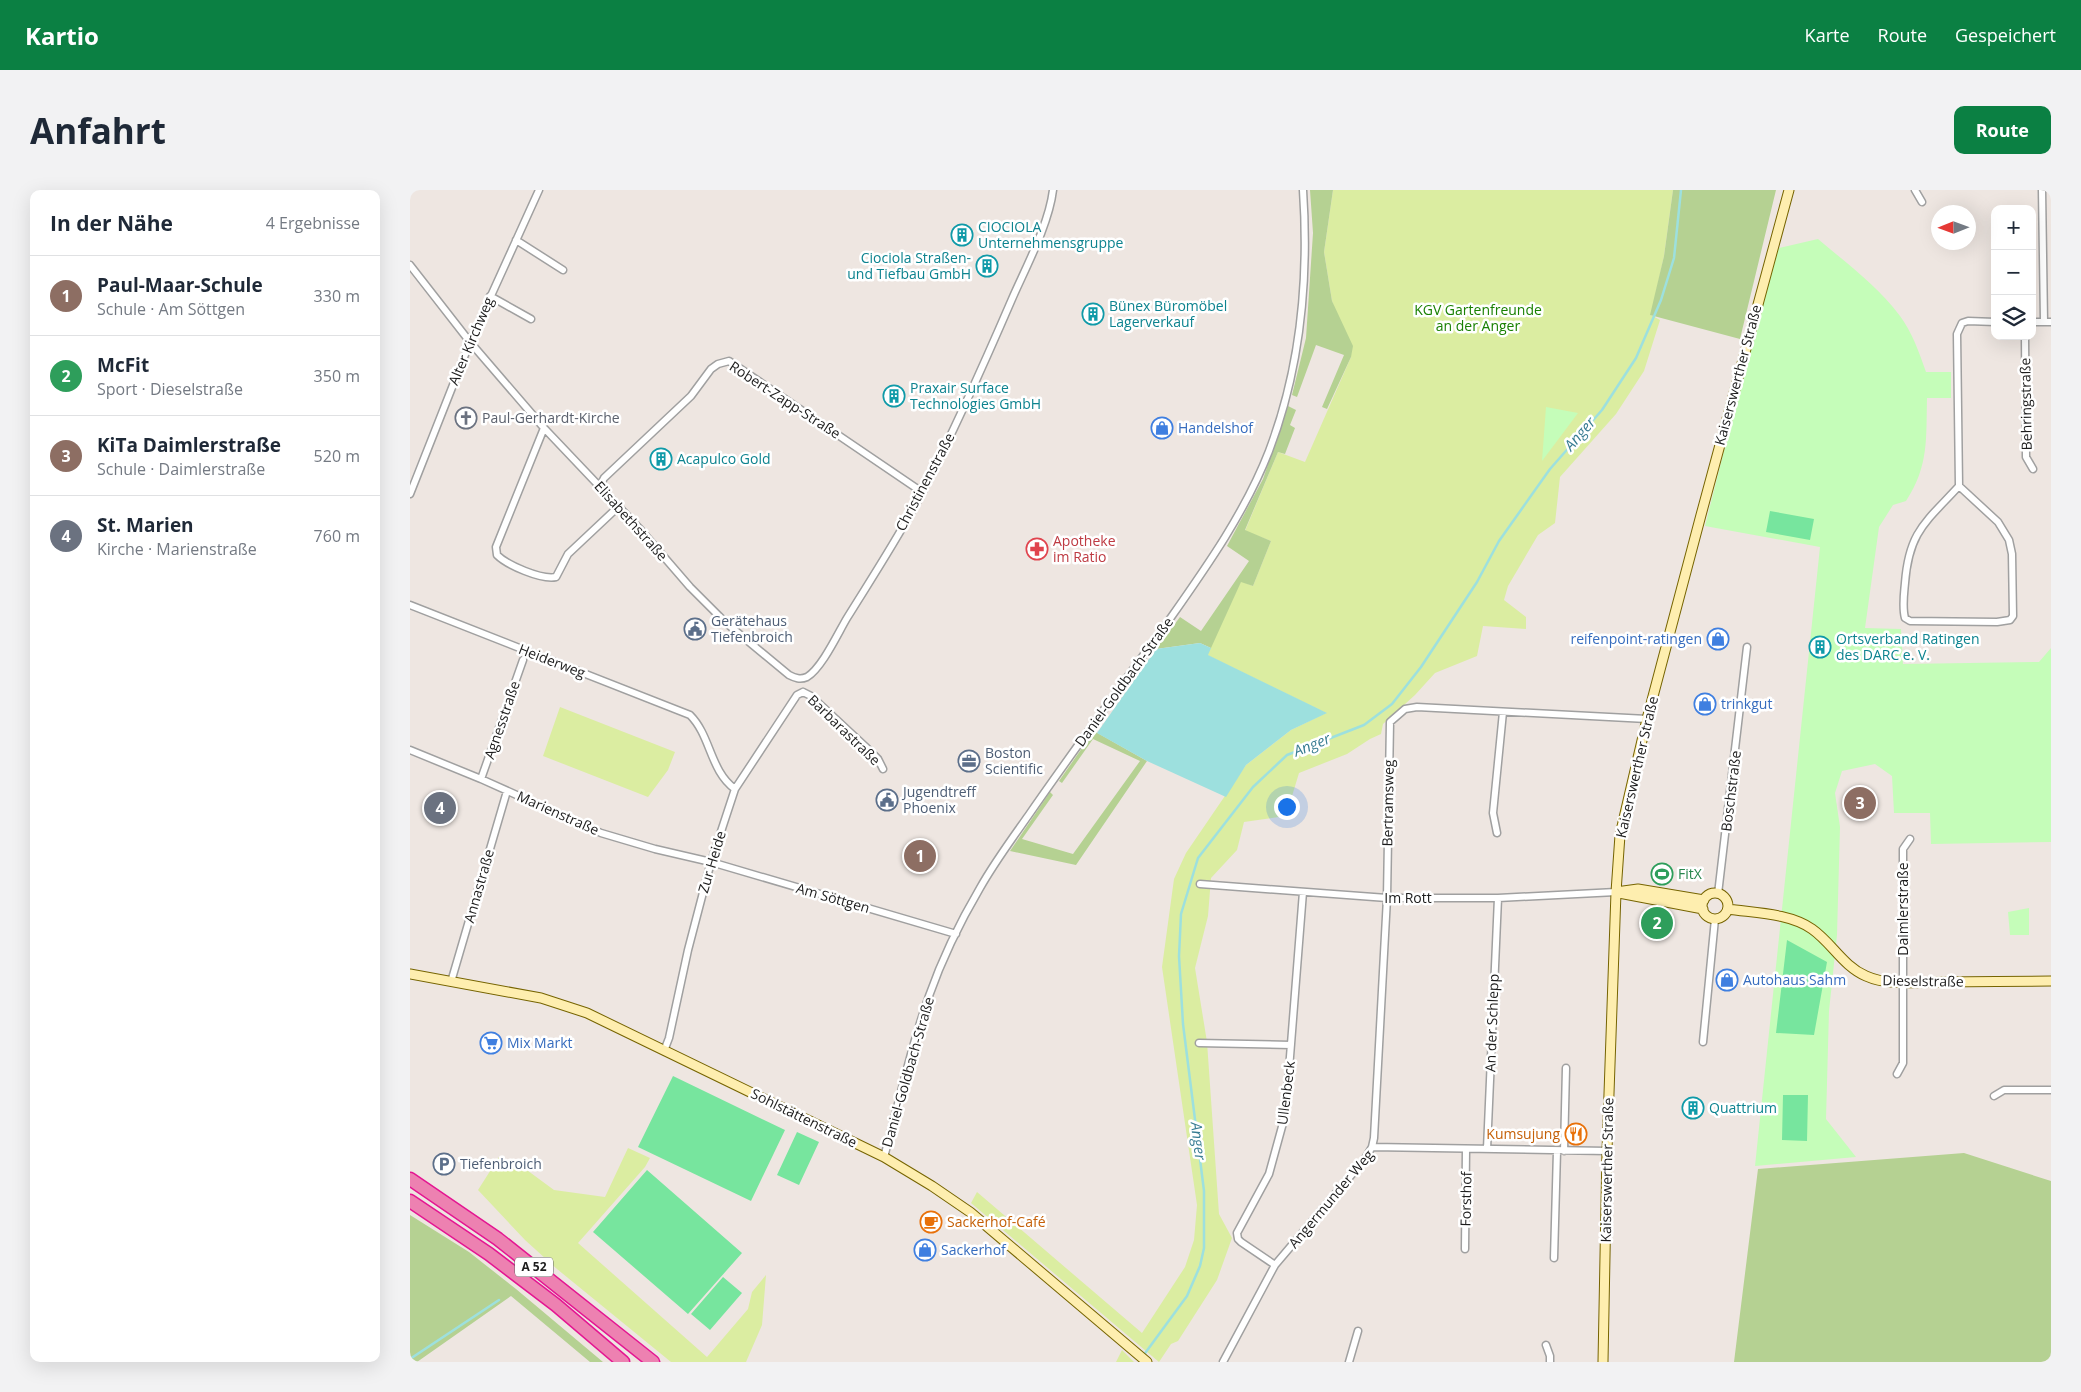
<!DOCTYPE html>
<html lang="de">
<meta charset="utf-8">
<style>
:root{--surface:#fff;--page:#f2f2f3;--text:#1f2937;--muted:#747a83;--line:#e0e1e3;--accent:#0b8043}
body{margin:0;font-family:"Open Sans",sans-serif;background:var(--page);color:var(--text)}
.controls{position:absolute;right:15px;top:15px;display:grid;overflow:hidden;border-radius:10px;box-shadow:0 5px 20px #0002}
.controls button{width:45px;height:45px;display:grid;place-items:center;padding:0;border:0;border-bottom:1px solid var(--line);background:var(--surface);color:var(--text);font:25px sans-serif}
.compass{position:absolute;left:1521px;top:15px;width:45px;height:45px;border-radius:50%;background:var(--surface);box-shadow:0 5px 20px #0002;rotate:269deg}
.you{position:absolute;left:876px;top:616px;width:18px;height:18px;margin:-12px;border:4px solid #fff;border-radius:50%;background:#1a73e8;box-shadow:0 0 0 8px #1a73e833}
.badge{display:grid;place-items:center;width:32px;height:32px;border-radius:50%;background:var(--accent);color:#fff;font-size:16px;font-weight:700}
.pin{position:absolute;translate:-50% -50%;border:2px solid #fff;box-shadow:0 1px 5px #0006}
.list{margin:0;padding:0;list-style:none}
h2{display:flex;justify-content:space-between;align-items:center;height:65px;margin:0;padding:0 20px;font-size:21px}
h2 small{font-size:16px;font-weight:400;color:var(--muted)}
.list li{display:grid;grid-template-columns:32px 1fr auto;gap:15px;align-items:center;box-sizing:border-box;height:80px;padding:0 20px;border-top:1px solid var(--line)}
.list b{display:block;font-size:19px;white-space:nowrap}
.list p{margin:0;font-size:16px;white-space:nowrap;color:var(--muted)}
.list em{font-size:16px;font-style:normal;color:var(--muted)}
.icon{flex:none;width:28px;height:28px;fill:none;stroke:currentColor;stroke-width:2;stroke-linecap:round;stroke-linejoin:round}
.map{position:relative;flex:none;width:1641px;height:1172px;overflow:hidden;border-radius:10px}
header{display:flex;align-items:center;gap:30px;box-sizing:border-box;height:70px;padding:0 25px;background:var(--accent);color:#fff}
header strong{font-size:24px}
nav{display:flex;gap:28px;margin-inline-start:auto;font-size:18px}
.intro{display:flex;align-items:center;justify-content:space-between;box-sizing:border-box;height:120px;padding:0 30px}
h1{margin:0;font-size:35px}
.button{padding:12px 22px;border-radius:10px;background:var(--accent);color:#fff;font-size:18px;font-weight:700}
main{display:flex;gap:30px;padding:0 30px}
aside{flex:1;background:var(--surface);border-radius:10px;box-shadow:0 5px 20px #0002}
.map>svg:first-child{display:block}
.grass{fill:#dbeda1}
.forest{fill:#b5d192}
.park{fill:#c5fdb9}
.pitch{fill:#77e59e}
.water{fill:#9de0de}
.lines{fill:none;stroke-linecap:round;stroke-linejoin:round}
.stream{stroke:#9de0de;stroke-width:2.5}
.street-casing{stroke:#a0a0a0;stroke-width:9}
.secondary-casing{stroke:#766400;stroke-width:11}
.highway-casing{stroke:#e41692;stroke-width:15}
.street{stroke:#fff;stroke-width:6}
.secondary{stroke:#feeeaf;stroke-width:9}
.highway{stroke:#ed81b1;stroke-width:12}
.labels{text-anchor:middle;stroke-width:5;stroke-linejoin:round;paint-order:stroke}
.shield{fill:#fff;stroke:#606060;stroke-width:1}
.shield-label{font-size:12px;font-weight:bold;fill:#1c1c1c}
.culture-label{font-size:14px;fill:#0d838f;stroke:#fff;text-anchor:start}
.park-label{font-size:14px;fill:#198103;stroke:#fff}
.street-label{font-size:14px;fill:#1c1c1c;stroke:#fff}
.worship-label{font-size:14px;fill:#5b616d;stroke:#fff;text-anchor:start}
.shop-label{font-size:14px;fill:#366cbe;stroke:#fff;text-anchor:start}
.health-label{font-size:14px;fill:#be3a42;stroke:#fff;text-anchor:start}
.service-label{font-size:14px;fill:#4e5e75;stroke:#fff;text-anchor:start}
.leisure-label{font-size:14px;fill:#27864d;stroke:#fff;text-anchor:start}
.food-label{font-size:14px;fill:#c56008;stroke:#fff;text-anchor:end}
.water-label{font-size:15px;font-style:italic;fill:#387c92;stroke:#fff}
</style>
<header>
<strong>Kartio</strong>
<nav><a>Karte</a><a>Route</a><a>Gespeichert</a></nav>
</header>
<div class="intro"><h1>Anfahrt</h1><a class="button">Route</a></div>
<main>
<aside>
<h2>In der Nähe<small>4 Ergebnisse</small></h2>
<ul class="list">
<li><span class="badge" style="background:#8d6e63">1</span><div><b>Paul-Maar-Schule</b><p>Schule · Am Söttgen</p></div><em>330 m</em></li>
<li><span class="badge" style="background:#2e9e5b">2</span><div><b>McFit</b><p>Sport · Dieselstraße</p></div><em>350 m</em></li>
<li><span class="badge" style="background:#8d6e63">3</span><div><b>KiTa Daimlerstraße</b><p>Schule · Daimlerstraße</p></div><em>520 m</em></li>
<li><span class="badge" style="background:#6b7280">4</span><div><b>St. Marien</b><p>Kirche · Marienstraße</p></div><em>760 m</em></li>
</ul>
</aside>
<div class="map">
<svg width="1641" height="1172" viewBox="0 0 1641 1172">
<rect width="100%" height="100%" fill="#eee6e1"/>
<!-- grass -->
<path class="grass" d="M923 0H1263L1254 66 1241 125 1250 130 1234 181 1206 224 1150 287 1145 333 1128 345 1098 396 1094 410 1116 427V439L1073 436 1067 466 1025 483 1005 505 973 534 971 544 960 549 937 564 889 583 876 626 834 632 827 660 801 688 798 726 785 778 797 852 809 1024 822 1048 807 1090 768 1151 761 1154 749 1172 561 1013 567 1002 732 1143 775 1077 784 1050 787 1015 752 777 764 689 776 663 836 575 881 540 916 523 797 465 831 391 843 396 861 351 835 341 868 262 895 272 941 167 922 111 914 62Z
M150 517 265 562 258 580 238 607 133 566Z
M218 958 240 968 235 977 168 1053 297 1167 338 1119 342 1102 356 1085 352 1135 336 1172H261L147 1079 115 1050 68 1000 89 967 110 975 144 1000 195 1007Z
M712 1160 724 1172H706Z"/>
<!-- forest -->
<path class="forest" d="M900 0H923L914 62 922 111 943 156 941 167 917 219 912 217 934 165 906 155 887 207 882 205 896 148 903 43Z
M1263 0H1366L1330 149 1240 125 1254 66Z
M878 216 886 220 880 235 885 238 875 264 868 262 835 340 861 351 843 396 831 392 801 458 790 453 746 459 770 427 791 441 839 371 817 356 853 289Z
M684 541 737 571 666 675 600 661 640 602 643 605 612 649 663 664 730 571 683 549 652 593 649 591Z
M1554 963 1641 991V1172H1324L1348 979Z
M0 1025 59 1062 106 1099 193 1172H180L101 1106 7 1172H0Z"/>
<!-- park -->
<path class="park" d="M1408 49C1436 73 1468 96 1490 126 1502 142 1509 162 1516 182H1541V208H1517C1516 249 1519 276 1496 311L1483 315 1469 337 1455 438 1491 439 1493 474 1629 472 1641 458V652L1521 654 1520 623H1484L1482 586 1465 574 1432 581 1425 603 1430 637 1427 745 1419 821 1416 929 1446 967 1345 976 1410 357 1295 336 1365 59Z
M1136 217 1168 223 1132 271Z
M1619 718V745H1600L1598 722Z"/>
<!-- pitch -->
<path class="pitch" d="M1360 321 1404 329 1400 350 1356 342Z
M1377 750 1417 772 1404 845 1366 843Z
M263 886 375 940 341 1011 228 957Z
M1373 905H1398L1397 951 1372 950Z
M387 942 409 952 389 995 367 985Z
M237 980 332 1063 278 1124 183 1042Z
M313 1087 332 1103 300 1140 281 1124Z"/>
<!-- water -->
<path class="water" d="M790 453 801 458 798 465 917 523 881 540 836 575 816 607 737 571 687 543 746 459Z"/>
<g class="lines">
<!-- stream -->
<path class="stream" d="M733 1166 777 1106 790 1076 794 1058V1001L773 834 769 766 771 724 788 668 843 597 877 565 954 535 982 514 1011 477 1067 392 1089 351 1140 279 1192 220 1226 168 1251 110 1264 68 1271 0
M0 1169 89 1110"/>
<!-- street casing -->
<g class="street-casing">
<path id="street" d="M1505 0 1512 12
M1632 0 1634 132
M106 50 153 80
M0 75 60 152 134 238 229 338 280 397 315 432 379 485C385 488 390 490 397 487 412 478 428 443 437 428 463 386 490 345 513 301 545 239 574 174 602 109 616 77 639 34 643 0
M80 106 121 129
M1622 132H1641
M1615 146 1616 267 1623 279
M134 238 86 357 87 365C97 375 131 390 146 387L158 364 208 317
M1549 296 1588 332 1599 350 1602 364 1603 426 1600 430 1587 432 1500 431 1495 428C1492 417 1494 404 1495 393 1499 341 1516 332 1549 296L1547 144 1552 133 1558 131 1585 132
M194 300 192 292 194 288 281 206 301 179 308 174 319 171 512 302
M0 304 60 152 129 0
M0 415 280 525C301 546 300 581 325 599
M393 502 401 506 459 560 468 569 473 579
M0 560 71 589 191 643 245 659 301 672 546 744
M71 589 113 470
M1087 643 1083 623 1093 522
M790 694 977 708H1088L1206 702
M1308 704 1337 457
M41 792 97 601
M1293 852 1305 729
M789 853 881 855
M254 861 259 848 278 760 301 672 325 599 387 505 393 502
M1487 884 1493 873V659L1500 649
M1584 906 1594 900H1641
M962 957 964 948 977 708 980 532 995 519 1007 517 1237 529
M1077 959 1088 708
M1154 961 1156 878
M474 967C489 914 500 858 519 806 532 769 550 732 570 698 584 673 601 650 618 626 663 561 710 497 757 433 795 379 835 323 859 261 891 177 899 89 893 0
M1055 1059 1056 959
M1144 1068 1147 961
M865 1075 831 1052 828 1049 827 1043 859 984 873 933 878 892 893 702
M1136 1155 1140 1166V1172
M813 1172 865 1075 954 970 962 957 1197 961
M939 1172 948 1141"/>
</g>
<!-- secondary casing -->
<g class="secondary-casing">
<path id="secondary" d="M1206 702 1228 699 1294 710
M1209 703 1293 719
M1292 716a13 13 0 1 1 26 0a13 13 0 1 1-26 0Z
M1318 719C1344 723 1379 723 1402 739 1422 753 1433 776 1456 786 1478 796 1507 792 1531 792 1568 792 1604 791 1641 791
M0 784 131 808 177 823 474 967 522 996 560 1022 737 1172
M1193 1172 1197 961 1206 702 1210 645 1237 529 1291 325 1379 0"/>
</g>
<!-- highway casing -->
<g class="highway-casing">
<path id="highway" d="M0 989 88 1049 243 1172
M0 1011 79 1064 146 1115 213 1172"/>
</g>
<!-- street -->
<use href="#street" class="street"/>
<!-- secondary -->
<use href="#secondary" class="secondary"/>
<!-- highway -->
<use href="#highway" class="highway"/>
</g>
<!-- icons -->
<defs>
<g id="building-ring" transform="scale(1.125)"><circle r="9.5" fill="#fff" stroke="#0f9aa8" stroke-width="1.5"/><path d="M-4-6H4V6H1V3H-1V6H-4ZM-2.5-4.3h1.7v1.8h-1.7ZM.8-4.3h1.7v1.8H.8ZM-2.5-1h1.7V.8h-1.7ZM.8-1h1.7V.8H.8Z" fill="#0f9aa8"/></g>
<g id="church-ring" transform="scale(1.125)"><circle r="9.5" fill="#fff" stroke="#6b7280" stroke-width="1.5"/><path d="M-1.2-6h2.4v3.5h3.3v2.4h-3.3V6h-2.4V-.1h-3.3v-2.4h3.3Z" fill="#6b7280"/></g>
<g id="shop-ring" transform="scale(1.125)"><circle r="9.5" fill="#fff" stroke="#3f7fe0" stroke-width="1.5"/><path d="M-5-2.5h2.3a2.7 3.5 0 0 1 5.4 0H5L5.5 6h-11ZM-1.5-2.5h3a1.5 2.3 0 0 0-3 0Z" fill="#3f7fe0"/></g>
<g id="pharmacy-ring" transform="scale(1.125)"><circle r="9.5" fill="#fff" stroke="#e0444e" stroke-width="1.5"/><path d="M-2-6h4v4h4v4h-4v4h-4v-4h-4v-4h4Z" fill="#e0444e"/></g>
<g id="civic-ring" transform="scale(1.125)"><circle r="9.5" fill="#fff" stroke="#5c6f8a" stroke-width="1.5"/><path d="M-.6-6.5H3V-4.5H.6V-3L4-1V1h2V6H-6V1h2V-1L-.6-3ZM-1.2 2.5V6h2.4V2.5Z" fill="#5c6f8a"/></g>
<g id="office-ring" transform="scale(1.125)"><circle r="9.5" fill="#fff" stroke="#5c6f8a" stroke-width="1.5"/><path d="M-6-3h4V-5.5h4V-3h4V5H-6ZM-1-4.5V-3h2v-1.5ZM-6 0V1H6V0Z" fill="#5c6f8a"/></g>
<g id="stadium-ring" transform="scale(1.125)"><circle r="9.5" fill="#fff" stroke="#2e9e5b" stroke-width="1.5"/><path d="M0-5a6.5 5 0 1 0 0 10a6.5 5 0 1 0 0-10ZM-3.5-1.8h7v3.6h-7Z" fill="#2e9e5b"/></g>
<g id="supermarket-ring" transform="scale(1.125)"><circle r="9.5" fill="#fff" stroke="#3f7fe0" stroke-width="1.5"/><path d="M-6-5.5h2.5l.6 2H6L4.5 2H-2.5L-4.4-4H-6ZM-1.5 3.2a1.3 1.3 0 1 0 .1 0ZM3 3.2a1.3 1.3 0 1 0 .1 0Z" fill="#3f7fe0"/></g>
<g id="restaurant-ring" transform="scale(1.125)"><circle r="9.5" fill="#fff" stroke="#e8710a" stroke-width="1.5"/><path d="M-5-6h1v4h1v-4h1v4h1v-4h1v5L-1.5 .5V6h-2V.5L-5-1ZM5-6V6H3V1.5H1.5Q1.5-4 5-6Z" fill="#e8710a"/></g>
<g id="parking-ring" transform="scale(1.125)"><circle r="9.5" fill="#fff" stroke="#5c6f8a" stroke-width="1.5"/><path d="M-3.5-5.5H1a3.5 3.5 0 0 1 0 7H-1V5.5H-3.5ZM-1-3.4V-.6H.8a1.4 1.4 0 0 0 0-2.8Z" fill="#5c6f8a"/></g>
<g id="cafe-ring" transform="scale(1.125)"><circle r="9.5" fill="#fff" stroke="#e8710a" stroke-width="1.5"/><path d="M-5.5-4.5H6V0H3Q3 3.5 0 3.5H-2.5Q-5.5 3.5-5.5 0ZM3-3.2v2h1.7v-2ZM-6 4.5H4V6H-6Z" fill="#e8710a"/></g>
</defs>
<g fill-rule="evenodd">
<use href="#building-ring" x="552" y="45"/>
<use href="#building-ring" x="577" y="76"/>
<use href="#building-ring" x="683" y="124"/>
<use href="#building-ring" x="484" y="206"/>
<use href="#church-ring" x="56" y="228"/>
<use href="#shop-ring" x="752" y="238"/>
<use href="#building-ring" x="251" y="269"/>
<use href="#pharmacy-ring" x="627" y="359"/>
<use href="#civic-ring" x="285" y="439"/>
<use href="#shop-ring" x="1308" y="449"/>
<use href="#building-ring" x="1410" y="457"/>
<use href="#shop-ring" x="1295" y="514"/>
<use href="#office-ring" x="559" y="571"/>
<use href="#civic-ring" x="477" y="610"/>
<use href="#stadium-ring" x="1252" y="684"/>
<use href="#shop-ring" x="1317" y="790"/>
<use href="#supermarket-ring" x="81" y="853"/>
<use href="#building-ring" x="1283" y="918"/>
<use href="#restaurant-ring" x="1166" y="944"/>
<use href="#parking-ring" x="34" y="974"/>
<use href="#cafe-ring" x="521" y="1032"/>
<use href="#shop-ring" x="515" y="1060"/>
</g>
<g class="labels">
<!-- shield labels -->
<rect class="shield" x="105" y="1067.5" width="38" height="19" rx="4"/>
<g class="shield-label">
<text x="124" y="1081">A 52</text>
</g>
<!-- culture labels -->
<g class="culture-label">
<text x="568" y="42">CIOCIOLA<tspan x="568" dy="16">Unternehmensgruppe</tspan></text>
<text x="561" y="73" text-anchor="end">Ciociola Straßen-<tspan x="561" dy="16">und Tiefbau GmbH</tspan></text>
<text x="699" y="121">Bünex Büromöbel<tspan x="699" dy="16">Lagerverkauf</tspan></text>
<text x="500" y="203">Praxair Surface<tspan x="500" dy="16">Technologies GmbH</tspan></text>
<text x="267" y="274">Acapulco Gold</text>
<text x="1426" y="454">Ortsverband Ratingen<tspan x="1426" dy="16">des DARC e. V.</tspan></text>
<text x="1299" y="923">Quattrium</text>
</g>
<!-- park labels -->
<g class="park-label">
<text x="1068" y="125">KGV Gartenfreunde<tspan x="1068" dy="16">an der Anger</tspan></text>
</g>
<!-- street labels -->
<g class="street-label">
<text transform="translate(61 151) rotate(-67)" y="5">Alter Kirchweg</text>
<text transform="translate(1328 185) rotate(-75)" y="5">Kaiserswerther Straße</text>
<text transform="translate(375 210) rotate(33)" y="5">Robert-Zapp-Straße</text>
<text transform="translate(1616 214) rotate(-91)" y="5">Behringstraße</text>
<text transform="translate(515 292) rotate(-62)" y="5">Christinenstraße</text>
<text transform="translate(221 331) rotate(48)" y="5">Elisabethstraße</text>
<text transform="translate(142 471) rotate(21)" y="5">Heiderweg</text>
<text transform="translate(714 492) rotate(-54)" y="5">Daniel-Goldbach-Straße</text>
<text transform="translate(92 530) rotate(-71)" y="5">Agnesstraße</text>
<text transform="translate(434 540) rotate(44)" y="5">Barbarastraße</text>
<text transform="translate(1227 577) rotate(-77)" y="5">Kaiserswerther Straße</text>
<text transform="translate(1321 601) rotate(-83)" y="5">Boschstraße</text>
<text transform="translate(978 613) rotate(-89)" y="5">Bertramsweg</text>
<text transform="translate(148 623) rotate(24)" y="5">Marienstraße</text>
<text transform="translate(302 672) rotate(-73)" y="5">Zur Heide</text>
<text transform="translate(69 696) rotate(-74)" y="5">Annastraße</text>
<text transform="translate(423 708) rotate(16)" y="5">Am Söttgen</text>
<text x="998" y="713">Im Rott</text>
<text transform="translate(1493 719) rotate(-90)" y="5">Daimlerstraße</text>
<text transform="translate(1513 791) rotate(1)" y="5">Dieselstraße</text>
<text transform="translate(1082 833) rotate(-88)" y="5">An der Schlepp</text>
<text transform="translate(498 882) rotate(-74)" y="5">Daniel-Goldbach-Straße</text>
<text transform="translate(876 903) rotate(-83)" y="5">Ullenbeck</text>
<text transform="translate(394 928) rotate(26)" y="5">Sohlstättenstraße</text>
<text transform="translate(1197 980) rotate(-89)" y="5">Kaiserswerther Straße</text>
<text transform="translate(921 1009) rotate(-50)" y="5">Angermunder Weg</text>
<text transform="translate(1056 1009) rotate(-89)" y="5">Forsthof</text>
</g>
<!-- worship labels -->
<g class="worship-label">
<text x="72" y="233">Paul-Gerhardt-Kirche</text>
</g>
<!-- shop labels -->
<g class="shop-label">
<text x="768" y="243">Handelshof</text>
<text x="1292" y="454" text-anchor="end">reifenpoint-ratingen</text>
<text x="1311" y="519">trinkgut</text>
<text x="1333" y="795">Autohaus Sahm</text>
<text x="97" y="858">Mix Markt</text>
<text x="531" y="1065">Sackerhof</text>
</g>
<!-- health labels -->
<g class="health-label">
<text x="643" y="356">Apotheke<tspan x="643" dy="16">im Ratio</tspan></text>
</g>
<!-- service labels -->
<g class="service-label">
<text x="301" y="436">Gerätehaus<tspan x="301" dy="16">Tiefenbroich</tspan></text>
<text x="575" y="568">Boston<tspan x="575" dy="16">Scientific</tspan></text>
<text x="493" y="607">Jugendtreff<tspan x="493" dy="16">Phoenix</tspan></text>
<text x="50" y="979">Tiefenbroich</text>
</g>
<!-- leisure labels -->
<g class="leisure-label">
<text x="1268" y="689">FitX</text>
</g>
<!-- food labels -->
<g class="food-label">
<text x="1150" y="949">Kumsujung</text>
<text x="537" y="1037" text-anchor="start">Sackerhof-Café</text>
</g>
<!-- water labels -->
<g class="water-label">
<text transform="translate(1170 244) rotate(-49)" y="5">Anger</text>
<text transform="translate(902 555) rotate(-22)" y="5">Anger</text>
<text transform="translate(788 951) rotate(83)" y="5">Anger</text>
</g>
</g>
</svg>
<div class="controls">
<button>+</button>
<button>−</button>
<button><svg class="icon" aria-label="layers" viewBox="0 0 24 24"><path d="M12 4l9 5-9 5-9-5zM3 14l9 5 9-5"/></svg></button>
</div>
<svg class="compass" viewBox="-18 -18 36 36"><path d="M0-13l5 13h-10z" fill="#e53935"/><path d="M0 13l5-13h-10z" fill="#747a83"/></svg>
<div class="you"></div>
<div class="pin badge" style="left:510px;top:666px;background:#8d6e63">1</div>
<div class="pin badge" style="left:1247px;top:733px;background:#2e9e5b">2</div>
<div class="pin badge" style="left:1450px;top:613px;background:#8d6e63">3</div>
<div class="pin badge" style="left:30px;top:618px;background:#6b7280">4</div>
</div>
</main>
